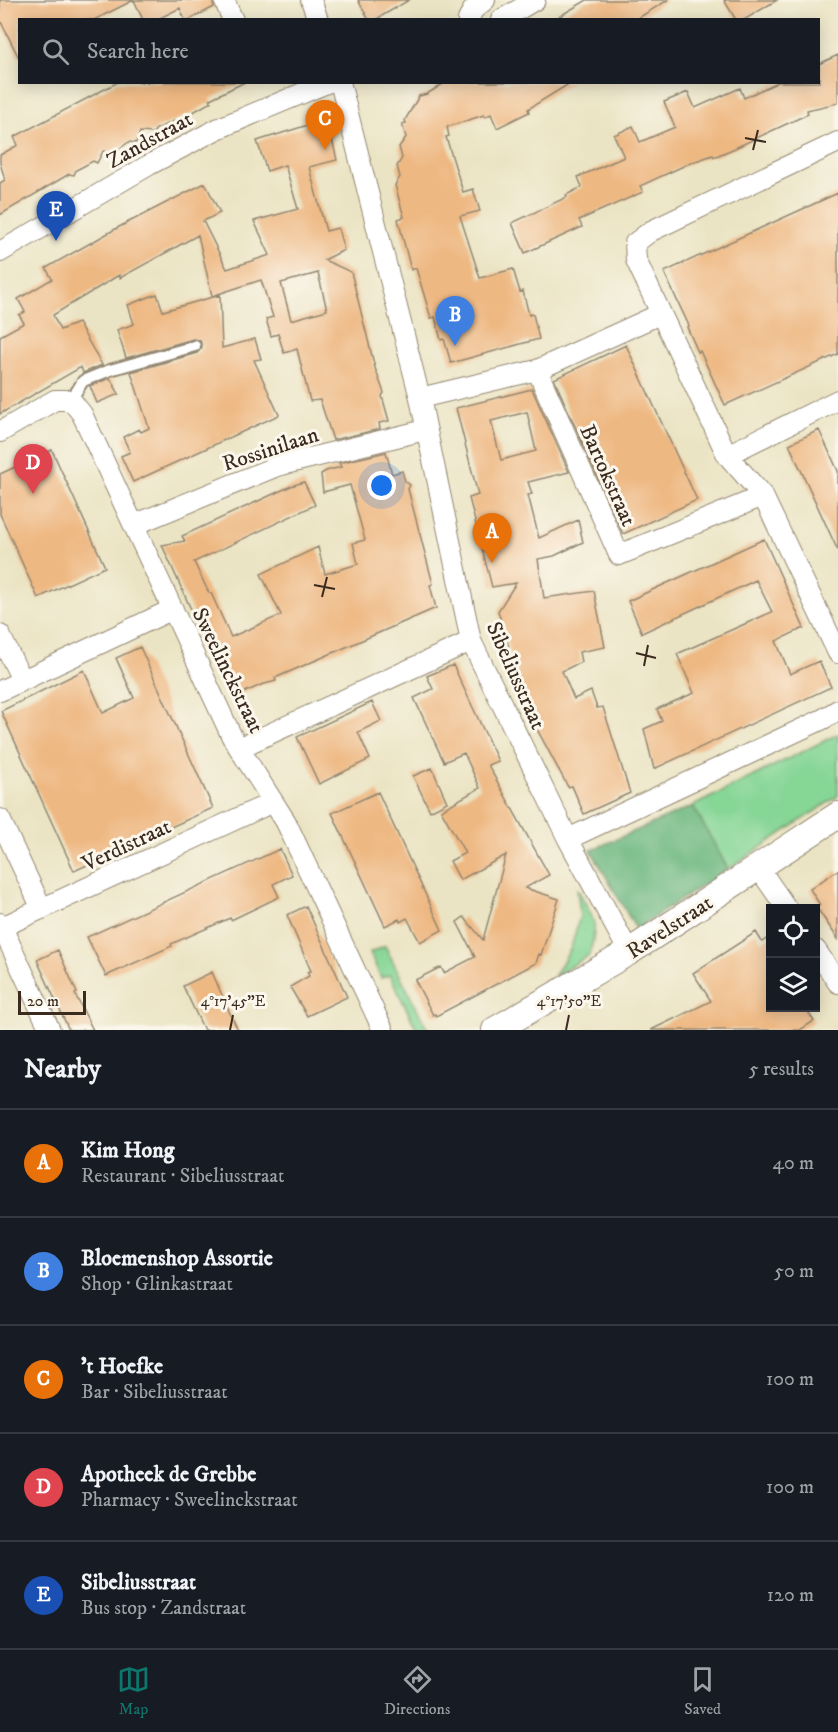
<!DOCTYPE html>
<meta charset="utf-8">
<style>
:root{--surface:#171b24;--page:#20242c;--text:#f1f3f6;--muted:#9ea1a6;--line:#363941;--accent:#0f766e}
body{margin:0;font-family:"IM FELL DW Pica",serif;background:var(--page);color:var(--text)}
.controls{position:absolute;right:18px;bottom:18px;display:grid;overflow:hidden;border-radius:0px;box-shadow:0 3px 15px #0003}
.controls button{width:54px;height:54px;display:grid;place-items:center;padding:0;border:0;border-bottom:2px solid var(--line);background:var(--surface);color:var(--text);font:30px sans-serif}
.scale{position:absolute;left:18px;bottom:15px;width:68px;box-sizing:border-box;padding-left:6px;border:3px solid #3b2a1e;border-top:0;font-size:16px;line-height:21px;white-space:nowrap;color:#3b2a1e;-webkit-text-stroke:4px #fbf7ec;paint-order:stroke}
.you{position:absolute;left:382px;top:486px;width:21px;height:21px;margin:-15px;border:4px solid #fff;border-radius:50%;background:#1a73e8;box-shadow:0 0 0 9px #1a73e833}
.badge{display:grid;place-items:center;width:39px;height:39px;border-radius:50%;background:var(--accent);color:#fff;font-size:20px;font-weight:700}
.pin{position:absolute;translate:-50% -50px;filter:drop-shadow(0 2px 3px #0008)}
.pin::after{content:'';position:absolute;top:32px;width:21px;height:18px;background:inherit;clip-path:polygon(0 0,100% 0,50% 100%)}
.list{margin:0;padding:0;list-style:none}
h2{display:flex;justify-content:space-between;align-items:center;height:78px;margin:0;padding:0 24px;font-size:26px}
h2 small{font-size:20px;font-weight:400;color:var(--muted)}
.list li{display:grid;grid-template-columns:39px 1fr auto;gap:18px;align-items:center;box-sizing:border-box;height:108px;padding:0 24px;border-top:2px solid var(--line)}
.list b{display:block;font-size:22px;white-space:nowrap}
.list p{margin:0;font-size:20px;white-space:nowrap;color:var(--muted)}
.list em{font-size:20px;font-style:normal;color:var(--muted)}
.icon{flex:none;width:33px;height:33px;fill:none;stroke:currentColor;stroke-width:2;stroke-linecap:round;stroke-linejoin:round}
.map{position:relative;flex:none;width:838px;height:1030px;overflow:hidden}
.search{position:absolute;background:var(--surface);box-shadow:0 3px 15px #0003;left:18px;right:18px;top:18px;height:66px;display:flex;align-items:center;gap:15px;box-sizing:border-box;padding:0 21px;border-radius:0px;color:var(--muted);font-size:22px}
.sheet{height:618px;background:var(--surface)}
nav{display:flex;justify-content:space-around;align-items:center;box-sizing:border-box;height:84px;border-top:2px solid var(--line);background:var(--surface);font-size:16px;color:var(--muted)}
nav a{display:grid;justify-items:center;gap:3px}
nav .on{color:var(--accent)}
.map>svg:first-child{display:block}
.green{fill:#86d696;stroke:#60805a;stroke-width:1.5}
.forest{fill:#6cb77f;stroke:#54704e;stroke-width:1.5}
.building{fill:#eeb882;fill-rule:evenodd}
.lines{fill:none;stroke-linecap:round;stroke-linejoin:round}
.service-casing{stroke:#938771;stroke-width:14}
.minor-casing{stroke:#938771;stroke-width:22}
.tertiary-casing{stroke:#938771;stroke-width:28}
.service{stroke:#fff;stroke-width:10}
.minor{stroke:#fff;stroke-width:20}
.tertiary{stroke:#fff;stroke-width:26}
.ticks{fill:none;stroke:#3b2a1e;stroke-width:2}
.labels{text-anchor:middle;stroke-width:6;stroke-linejoin:round;paint-order:stroke}
.street-label{font-size:22px;fill:#3b2a1e;stroke:#fbf7ec}
.ticks-label{font-size:15px;text-anchor:middle;fill:#3b2a1e;stroke:#fbf7ec;stroke-width:6;stroke-linejoin:round;paint-order:stroke}
</style>
<div class="map">
<svg width="838" height="1030" viewBox="0 0 838 1030">
<rect width="100%" height="100%" fill="#fbf7ec"/>
<filter id="ink" filterUnits="userSpaceOnUse"><feTurbulence type="fractalNoise" baseFrequency=".0167" numOctaves="2"/><feDisplacementMap in="SourceGraphic" scale="12" xChannelSelector="R" yChannelSelector="G"/><feConvolveMatrix kernelMatrix="1 2 1 2 8 2 1 2 1" color-interpolation-filters="sRGB"/></filter>
<filter id="wash" filterUnits="userSpaceOnUse"><feTurbulence type="fractalNoise" baseFrequency=".008" numOctaves="4" result="noise"/><feDisplacementMap in="SourceGraphic" scale="24" xChannelSelector="R" yChannelSelector="G"/><feGaussianBlur stdDeviation="1.35" result="paint"/><feColorMatrix in="noise" values="0 0 0 0 0 0 0 0 0 0 0 0 0 0 0 0 0 1.4 0 .05"/><feComposite in="paint" operator="in"/></filter>
<g filter="url(#wash)">
<rect width="100%" height="100%" fill="#ebe4c4"/>
<!-- green -->
<path class="green" d="M838 734V796L728 869 693 806Z
M577 888C593 919 600 920 589 955L554 977 571 948 580 916Z
M385 946 428 1030H417L390 975 381 978 370 953Z"/>
<!-- forest -->
<path class="forest" d="M693 806 728 869 636 929 591 850Z"/>
<g id="blocks">
<!-- building -->
<path class="building" d="M0 0H134L94 20H20V60L0 20Z
M134 0H212L214 7 189 20H185L180 8 156 20H143Z
M358 0H409L375 20H369Z
M587 0H668L635 20H553Z
M724 0H777L744 20H736Z
M838 55V103L807 110 808 114 735 148 714 157 713 155 690 163 640 186 643 192 579 220 582 227 525 253 512 223 567 197 566 195 582 187 578 177 624 157 614 135 633 126 640 142 675 127 664 102 688 92 695 108 740 88 744 98 778 82H819V64Z
M118 82H245L210 99 211 102 188 115 156 129 153 133 140 132 136 143 129 142 113 153 103 151 97 163 93 161 82 167 76 170 74 175 69 174 0 215V183L5 180 0 163V155L18 145 14 137Z
M446 82H572L528 109 529 112 497 128 491 114 485 117 484 115 447 127 449 136 446 137 463 192 473 189 480 211 460 216 480 278 513 269 520 292 523 291 529 315 533 314 539 339 451 363 444 339 441 340 435 317 431 318 416 268 411 270 398 219 404 217 395 185 400 177 397 166 402 158 399 147 406 137 402 124 406 123 405 120 419 96 427 94Z
M327 119 337 160 309 167 326 231 338 228 344 250 324 260 351 272 375 368 384 393 382 396 389 421 379 423 380 429 333 440 320 400 310 401 297 349 284 353 278 334 271 336 266 319 273 317 261 280 212 296 198 235 120 278 119 275 53 315 60 330 78 323 102 365 83 373 81 367 0 414V336L24 323 19 315 25 312 18 299 52 279 46 268 119 227 205 183 220 213 203 221 227 269 270 255 254 221 298 209 285 165 267 171 257 141ZM318 273 327 310 291 320 281 283Z
M838 193V354L725 405 700 351 698 352 687 327 689 326 664 272Z
M157 294 163 311 220 295 222 348 255 339 261 359 254 360 279 415 133 482 121 456 130 452 123 437 139 429 141 432 149 428 131 372 197 353 202 347 200 340 193 339 126 358 117 330 134 324 128 305Z
M626 345 697 500 623 534 554 379Z
M110 378 119 394 97 403 90 386Z
M532 389 569 472 528 482 532 494 528 495 539 538 578 520 583 542 554 556 538 559 544 598 594 591 605 647 579 652 581 662 562 671 574 699 591 691 597 708 603 707 630 793 584 814 572 786 568 787 532 720 513 661 498 611 516 583 492 587 469 498 478 495 456 408ZM527 412 536 451 501 460 491 421Z
M819 430 838 471V551L789 444Z
M52 450 105 567 38 598 0 514V474Z
M386 452 392 474 402 471 405 481 410 485 408 489 433 584 430 585 436 608 275 678 276 681 261 685 234 697 198 614 194 616 162 545 185 541 182 536 291 486 304 482 315 505 194 562 209 593H211L231 637 281 615 261 574 318 547 325 574 358 564 353 543 365 540 350 485 323 492 321 474 326 471 341 467 339 463Z
M764 539 804 628 776 641 790 674 819 661 831 687 654 769 644 729 662 721 657 709 694 693 677 654 772 612 756 580 642 633 628 601Z
M140 647 213 808 74 871 1 711 84 670 103 713 134 698 116 658Z
M453 665 498 761 488 765 549 875 525 888 559 899 541 955 539 954 536 963 436 1016 435 1014 433 1015 415 980 441 967 444 973 475 957 457 922 464 917 483 940 506 855 460 880 450 861 465 853 441 810 480 788 464 753 444 762 414 698 433 689 427 676Z
M372 702 381 721 358 732 370 759 319 784 297 737Z
M432 768 447 802 430 811 413 776Z
M378 792 442 930 420 942 407 918 400 922 399 919 385 926 332 813Z
M280 849 292 875 273 884 279 897 231 920 230 918 171 944 172 946 106 976 87 937Z
M838 870V939L817 908 820 905 810 889Z
M306 906 347 997 307 1016 290 987 309 976 307 972 311 971 287 915Z
M756 932 762 942 771 936V1008H805L814 1021 800 1030H651L711 1001 693 973Z
M58 950 77 993 75 994 93 1030H69L37 960Z
M212 972 228 1009 238 1030H204L183 986Z"/>
</g>
</g>
<g filter="url(#ink)">
<use href="#blocks" fill-opacity="0" stroke="#938771" stroke-width="1.5"/>
<g class="lines">
<!-- service casing -->
<g class="service-casing">
<path id="service" d="M71 400 83 381 110 370 195 346"/>
</g>
<!-- minor casing -->
<g class="minor-casing">
<path id="minor" d="M224 0 233 20
M311 0 318 20
M468 20 473 10 485 0
M501 20 535 0
M340 82 420 398 471 641 568 839 629 952
M838 142 651 231 635 243 636 260 727 455 763 496 838 653
M0 252 149 165 217 129 329 82
M537 370 619 555 763 496
M420 398 537 370 660 314
M0 432 55 400H71L82 414 232 737 286 822 383 1030
M727 455 838 400
M134 525 277 466 425 430
M0 635 22 680
M0 691 173 609
M239 748 471 641
M0 819 42 909
M568 839 823 719 838 710
M758 867 787 909
M0 923 50 1030
M2 927 273 802
M816 950 838 983"/>
</g>
<!-- tertiary casing -->
<g class="tertiary-casing">
<path id="tertiary" d="M495 1030 629 952 838 815"/>
</g>
<!-- service -->
<use href="#service" class="service"/>
<!-- minor -->
<use href="#minor" class="minor"/>
<!-- tertiary -->
<use href="#tertiary" class="tertiary"/>
</g>
</g>
<!-- ticks -->
<path class="ticks" d="M745 138 766 142M753 150 758 130M314 585 335 589M322 597 327 577M636 653 656 658M644 666 648 645M230 1030 233 1015M566 1030 569 1015"/>
<g class="labels">
<!-- street labels -->
<g class="street-label">
<text transform="translate(149 139) rotate(-29)" y="8">Zandstraat</text>
<text transform="translate(270 448) rotate(-18)" y="8">Rossinilaan</text>
<text transform="translate(609 475) rotate(66)" y="8">Bartokstraat</text>
<text transform="translate(229 670) rotate(64)" y="8">Sweelinckstraat</text>
<text transform="translate(517 675) rotate(66)" y="8">Sibeliusstraat</text>
<text transform="translate(126 844) rotate(-25)" y="8">Verdistraat</text>
<text transform="translate(669 926) rotate(-33)" y="8">Ravelstraat</text>
</g>
</g>
<g class="ticks-label">
<text x="233" y="1006">4°17'45"E</text>
<text x="569" y="1006">4°17'50"E</text>
</g>
</svg>
<div class="controls">
<button><svg class="icon" aria-label="locate" viewBox="0 0 24 24"><circle cx="12" cy="12" r="6"/><path d="M12 2v4M12 18v4M2 12h4M18 12h4"/></svg></button>
<button><svg class="icon" aria-label="layers" viewBox="0 0 24 24"><path d="M12 4l9 5-9 5-9-5zM3 14l9 5 9-5"/></svg></button>
</div>
<div class="scale">20 m</div>
<div class="you"></div>
<div class="pin badge" style="left:492px;top:563px;background:#e8710a">A</div>
<div class="pin badge" style="left:455px;top:346px;background:#3f7fe0">B</div>
<div class="pin badge" style="left:325px;top:150px;background:#e8710a">C</div>
<div class="pin badge" style="left:33px;top:494px;background:#e0444e">D</div>
<div class="pin badge" style="left:56px;top:241px;background:#1a4fb4">E</div>
<div class="search"><svg class="icon" aria-label="search" viewBox="0 0 24 24"><circle cx="10" cy="10" r="6"/><path d="M15 15l6 6"/></svg>Search here</div>
</div>
<section class="sheet">
<h2>Nearby<small>5 results</small></h2>
<ul class="list">
<li><span class="badge" style="background:#e8710a">A</span><div><b>Kim Hong</b><p>Restaurant · Sibeliusstraat</p></div><em>40 m</em></li>
<li><span class="badge" style="background:#3f7fe0">B</span><div><b>Bloemenshop Assortie</b><p>Shop · Glinkastraat</p></div><em>50 m</em></li>
<li><span class="badge" style="background:#e8710a">C</span><div><b>'t Hoefke</b><p>Bar · Sibeliusstraat</p></div><em>100 m</em></li>
<li><span class="badge" style="background:#e0444e">D</span><div><b>Apotheek de Grebbe</b><p>Pharmacy · Sweelinckstraat</p></div><em>100 m</em></li>
<li><span class="badge" style="background:#1a4fb4">E</span><div><b>Sibeliusstraat</b><p>Bus stop · Zandstraat</p></div><em>120 m</em></li>
</ul>
</section>
<nav>
<a class="on"><svg class="icon" aria-label="map" viewBox="0 0 24 24"><path d="M3 6l6-2 6 2 6-2v14l-6 2-6-2-6 2zM9 4v14M15 6v14"/></svg>Map</a>
<a><svg class="icon" aria-label="directions" viewBox="0 0 24 24"><path d="M12 3l9 9-9 9-9-9zM9 14v-3h6M13 9l2 2-2 2"/></svg>Directions</a>
<a><svg class="icon" aria-label="saved" viewBox="0 0 24 24"><path d="M7 4h10v16l-5-4-5 4z"/></svg>Saved</a>
</nav>
